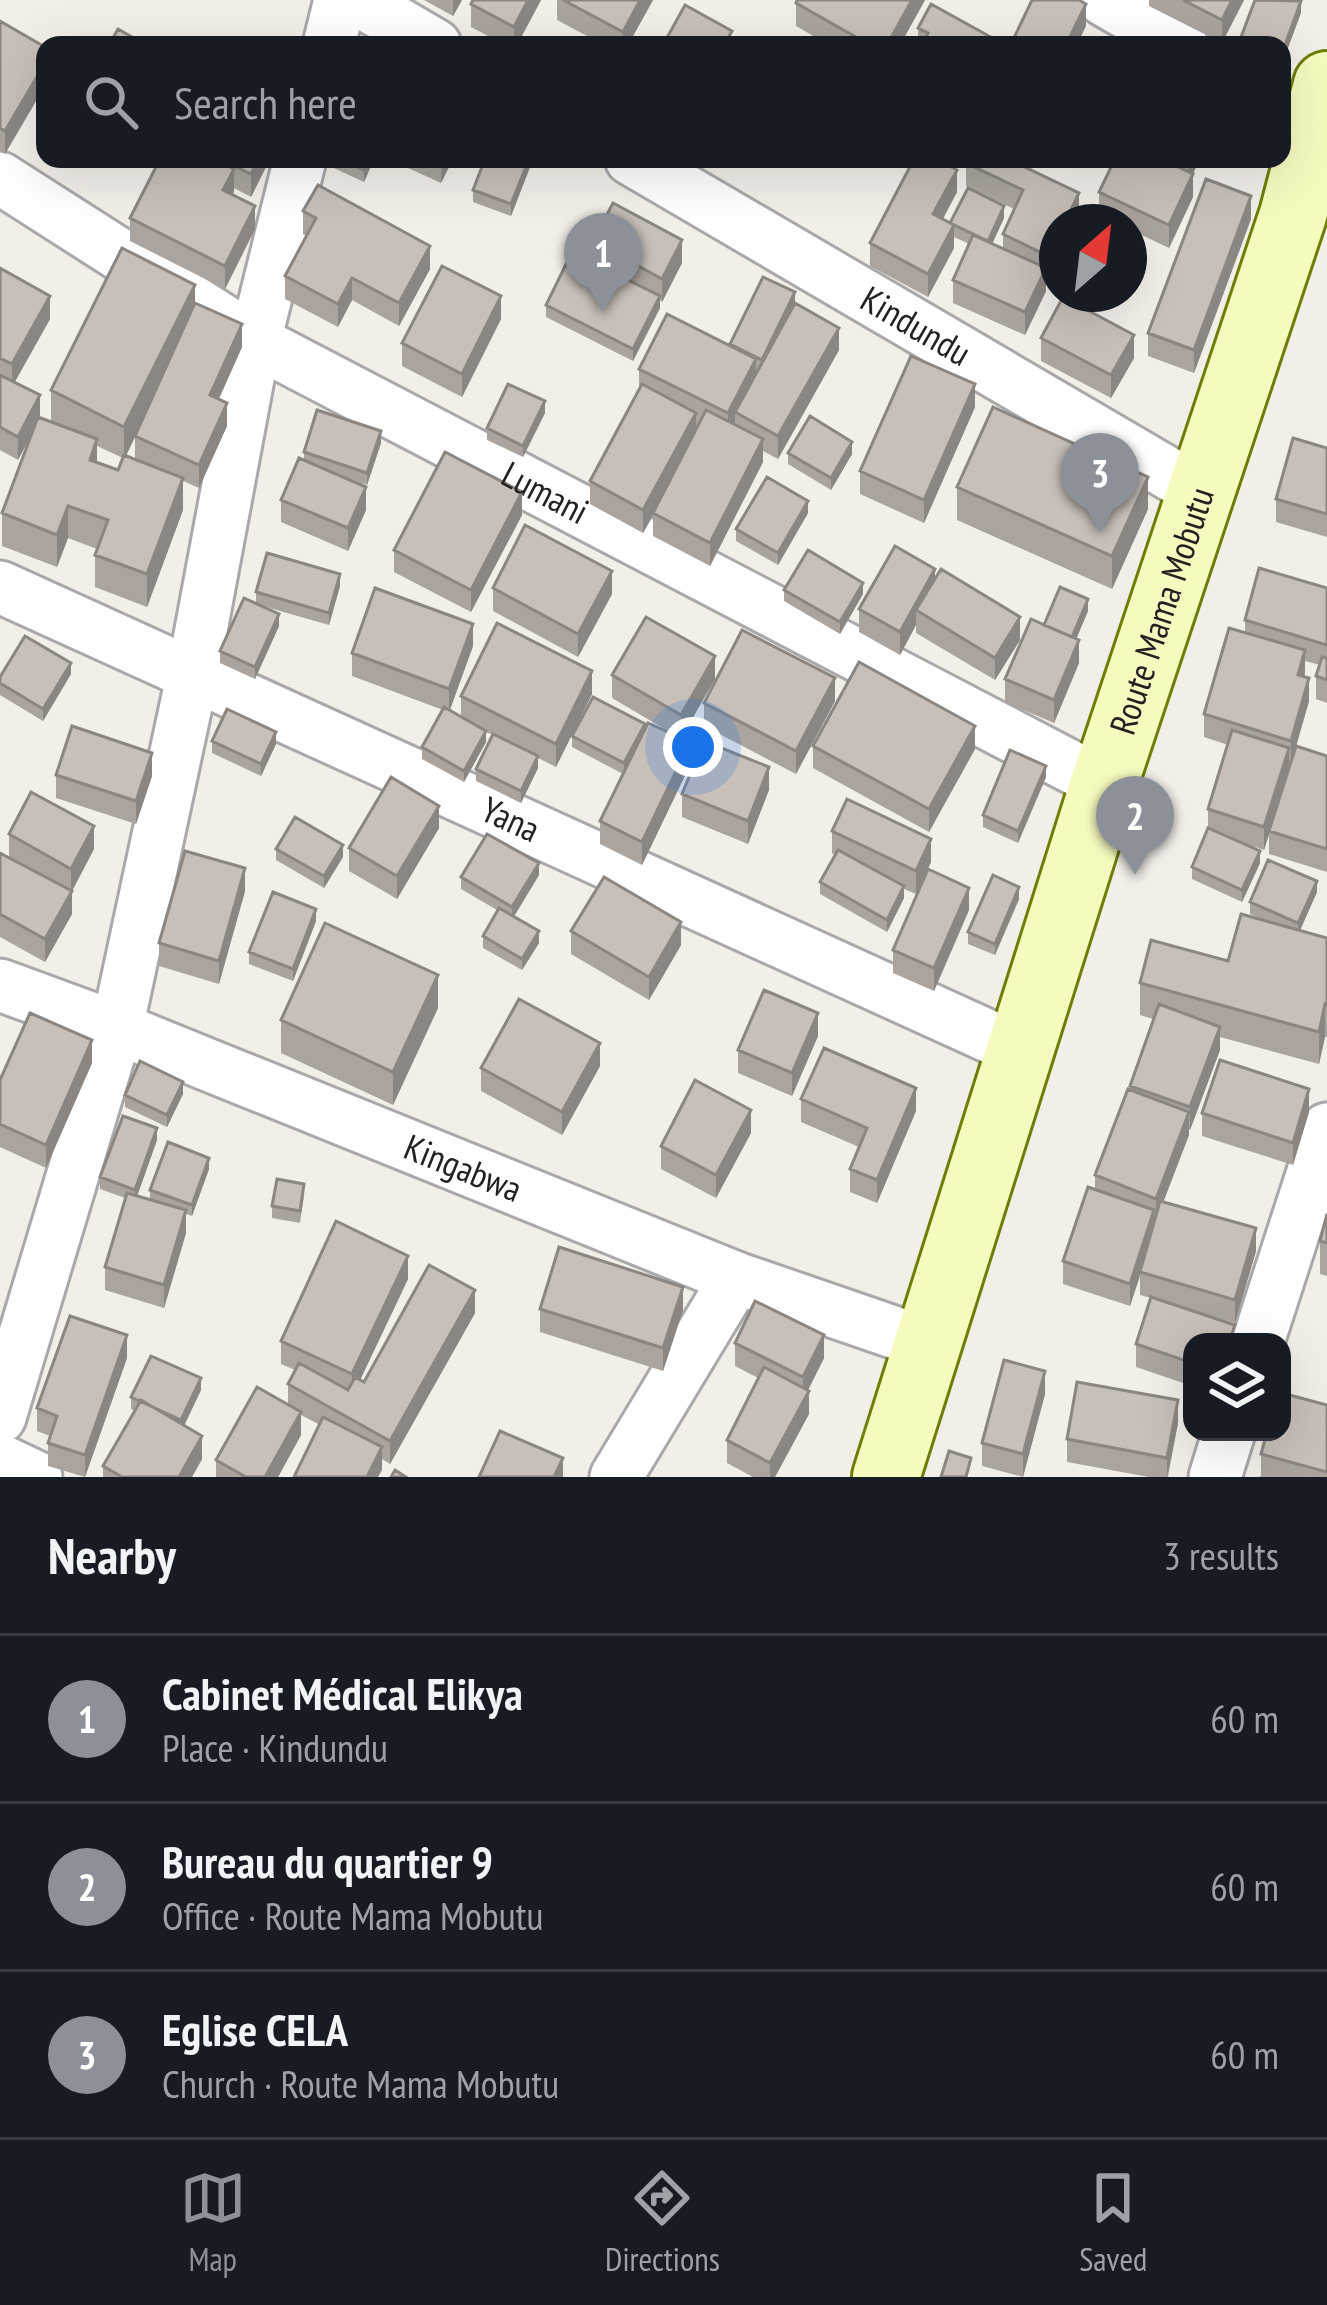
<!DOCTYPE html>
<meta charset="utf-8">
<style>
:root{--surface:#171b24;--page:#20242c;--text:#f1f3f6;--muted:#9ea1a6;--line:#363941;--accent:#8c9099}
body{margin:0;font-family:"PT Sans Narrow",sans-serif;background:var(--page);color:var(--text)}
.controls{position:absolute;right:36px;bottom:36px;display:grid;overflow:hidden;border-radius:24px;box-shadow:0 12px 48px #0002}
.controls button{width:108px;height:108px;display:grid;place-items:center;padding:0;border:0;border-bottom:3px solid var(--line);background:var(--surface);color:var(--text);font:60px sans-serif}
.compass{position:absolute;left:1039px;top:204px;width:108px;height:108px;border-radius:50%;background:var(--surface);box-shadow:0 12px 48px #0002;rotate:28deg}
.you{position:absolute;left:693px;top:747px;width:42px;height:42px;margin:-30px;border:9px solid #fff;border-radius:50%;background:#1a73e8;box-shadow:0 0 0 18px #1a73e833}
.badge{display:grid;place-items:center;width:78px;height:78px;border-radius:50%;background:var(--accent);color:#fff;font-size:39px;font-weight:700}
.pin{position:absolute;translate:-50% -99px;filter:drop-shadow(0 3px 6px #0008)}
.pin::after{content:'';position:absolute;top:63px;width:42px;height:36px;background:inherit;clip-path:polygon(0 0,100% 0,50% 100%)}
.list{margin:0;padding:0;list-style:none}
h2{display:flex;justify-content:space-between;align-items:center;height:156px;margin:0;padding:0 48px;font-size:51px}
h2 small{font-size:39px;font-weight:400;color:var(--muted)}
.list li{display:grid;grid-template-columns:78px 1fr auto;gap:36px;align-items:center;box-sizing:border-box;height:168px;padding:0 48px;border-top:3px solid var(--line)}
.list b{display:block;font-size:45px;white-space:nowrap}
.list p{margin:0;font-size:39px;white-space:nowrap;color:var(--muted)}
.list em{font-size:39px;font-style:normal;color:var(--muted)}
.icon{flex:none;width:66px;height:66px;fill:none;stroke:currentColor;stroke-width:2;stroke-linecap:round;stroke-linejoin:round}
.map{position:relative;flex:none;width:1327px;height:1477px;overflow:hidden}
.search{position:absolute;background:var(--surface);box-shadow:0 12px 48px #0002;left:36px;right:36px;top:36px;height:132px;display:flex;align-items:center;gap:30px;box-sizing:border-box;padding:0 42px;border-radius:24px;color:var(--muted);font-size:45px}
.sheet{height:660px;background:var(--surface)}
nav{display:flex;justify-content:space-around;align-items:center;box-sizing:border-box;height:168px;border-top:3px solid var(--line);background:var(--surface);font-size:33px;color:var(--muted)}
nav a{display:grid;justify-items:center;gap:6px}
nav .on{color:var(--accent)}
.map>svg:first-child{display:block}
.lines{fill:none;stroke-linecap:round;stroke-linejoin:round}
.street-casing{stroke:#a9a9a9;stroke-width:57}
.secondary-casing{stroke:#707d05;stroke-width:72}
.street{stroke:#fff;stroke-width:51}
.secondary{stroke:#f7fabf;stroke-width:66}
.wall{fill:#aba49e;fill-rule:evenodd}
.shaded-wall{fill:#8b8681}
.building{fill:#c7bfb8;stroke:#8b8681;stroke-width:3}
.labels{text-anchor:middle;stroke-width:10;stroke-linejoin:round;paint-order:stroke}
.street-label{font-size:36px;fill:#222;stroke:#fff}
</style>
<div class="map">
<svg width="1327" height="1477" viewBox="0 0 1327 1477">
<rect width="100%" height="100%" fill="#f2efe9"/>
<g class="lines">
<!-- street casing -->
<g class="street-casing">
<g id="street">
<path d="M358 0 435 45"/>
<path d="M1104 0 1182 45"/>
<path d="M329 45 340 0"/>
<path id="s1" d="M631 159 1202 493"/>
<path id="s2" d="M0 178 255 341 1104 784"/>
<path id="s3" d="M0 587 1019 1050"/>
<path id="s4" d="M0 985 117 1028 736 1278 928 1344"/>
<path d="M1258 1342 1327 1129"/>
<path d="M0 1417 117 1028 193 673 255 341 300 159"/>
<path d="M0 1460 36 1477"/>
<path d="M616 1477 736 1278"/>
<path d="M1215 1477 1229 1432"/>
</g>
</g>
<!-- secondary casing -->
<g class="secondary-casing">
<g id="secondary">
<path id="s5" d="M886 1477 1104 784 1293 215 1327 85"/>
</g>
</g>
<!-- street -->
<use href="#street" class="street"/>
<!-- secondary -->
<use href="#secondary" class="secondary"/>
</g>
<!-- wall -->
<path class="wall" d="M424 0H462L453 16Z
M541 0 517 45H505L471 27V4Z
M557 0H653L628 45H604L557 20Z
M925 0 900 45H829L796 26V3Z
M1149 0H1244L1222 43 1149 6Z
M0 21 45 47 5 154 0 151Z
M918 28 1005 45H918Z
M160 159H270L251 197 234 188 232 195 255 229 225 289 130 241V218Z
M323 159H374L364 182 323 163Z
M397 159H453L441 183 397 163Z
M530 159V167L511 216 473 202V190Z
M1115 159H1200L1193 174V197L1169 248 1129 229V222H1113L1099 215V192Z
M966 163 1079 216 1048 279 1046 278V291L1025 335 953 303V280L969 244 954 237V248L928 297 870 266V243L957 192 943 219 950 223 1004 218 992 244 1003 249V234L1014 209 966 186Z
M303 211 430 269 399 326 352 300 338 327 285 299V276L306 236 303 234Z
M1251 219 1194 373 1148 356V333Z
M593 241 682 263 662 302 660 300V308L633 361 546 317V305L593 262Z
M0 268 50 319 14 383 40 417 51 422V390L195 303 242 347 219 399 227 426 199 488 183 481V510L147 607 95 587V555L97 549 68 538 57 567 2 546V513L32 434 18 460 0 450ZM135 437V459L126 456ZM97 446 123 458 118 470 97 463Z
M795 304 839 350 778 459 763 451V462L710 566 653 536V516L643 533 590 504V481L639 390V369L730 347V344Z
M501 319 462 397 402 366V343Z
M1041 338 1134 358 1111 398 1041 361Z
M975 407 924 523 860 494V471Z
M545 413 523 457 487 440V428Z
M381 443 367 485 344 478 366 510 348 551 281 522V500L304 460V452Z
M1327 448V537L1276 522V499Z
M788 453 852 454 831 490 788 464Z
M957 487 1148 509 1112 589 957 520Z
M808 513 778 565 736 541V529Z
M522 515 471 612 394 572V550Z
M935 579 1020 640 995 680 916 633V625L900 655 859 632V609Z
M340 586 329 625 259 605 279 626 255 679 220 663V651L256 604V592Z
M493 588 612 594 578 657 493 611Z
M1327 588V703L1316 699V676L1320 665 1305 661 1304 676 1309 701 1296 746 1327 756V752V872L1269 854V834L1264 850 1240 842 1260 863 1242 902 1192 879V867L1208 829V809L1228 745 1204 737V714L1245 633V620Z
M784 590 863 594 840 634 784 601Z
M1088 611 1076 639 1079 663 1054 723 1005 702V679L1045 625Z
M473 646 450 710 461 717V696L592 694 556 767 538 758V768L521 803 476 781V769L493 735 486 732V742L464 782 422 759V747L443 710 352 676V653Z
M71 674 43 721 0 695V677Z
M612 675 715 679 681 738 690 765 642 865 600 844V821L623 774 572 747V736L645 729 678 737 612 698Z
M835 701 796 774 704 726V703Z
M212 741 276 744 261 776 212 753Z
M813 746 975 749 929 832 813 768Z
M56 775 152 776 136 824 56 798Z
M1046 777 1018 843 983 827V815Z
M769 790 748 844 682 817V794Z
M439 828 397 899 349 871V848Z
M832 831 931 862 916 894 904 889V898L887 932 820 894V882L835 855 832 853Z
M9 834 94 849 72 891V914L45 962 0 937V853L9 857Z
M276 849 343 857 324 888 276 860Z
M539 875 514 917 539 943 522 970 483 948V936L497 910 461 889V877Z
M245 891 219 984 159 966V943Z
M1317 892 1300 930 1327 938V1037H1325L1319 1064 1220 1037V1050L1190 1130 1189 1129V1135L1163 1202 1256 1251 1235 1323 1175 1305 1235 1342H1192V1386L1136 1367V1344L1151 1298 1140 1295V1276L1130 1306 1063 1284V1261L1095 1190V1175L1130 1089 1153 1019 1140 1015V983L1228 961 1264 920 1250 914V902Z
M1019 899 995 955 968 944V932Z
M969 910 934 991 893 973V950Z
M316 921 293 981 249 964V952Z
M571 931 681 945 649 1000 571 954Z
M438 1008 393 1105 281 1053V1020Z
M818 1036 792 1096 738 1073V1050Z
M92 1063 46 1168 0 1147V1080Z
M600 1066 562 1135 481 1091V1068Z
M183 1094 167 1127 125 1107V1095Z
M801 1099 916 1111 877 1203 850 1192V1169L859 1147 801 1122Z
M1309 1112 1293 1165 1202 1136V1113Z
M751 1133 716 1198 661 1169V1146Z
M157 1140 137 1196 150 1200V1190L209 1169 192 1216 186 1214V1233L164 1308 105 1290V1267L125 1198 100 1189V1177Z
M304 1196 300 1223 272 1218V1206Z
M1327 1214V1276L1320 1274V1241Z
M408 1279 360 1380 364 1382 475 1313 390 1464 382 1459V1470L320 1425 301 1415V1435L278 1477H216V1460L288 1404V1384L295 1370 281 1364V1341Z
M540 1309 683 1310 663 1371 540 1332Z
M735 1343 824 1358 808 1390 809 1414 775 1477H753L727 1463V1440L758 1378 735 1366Z
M127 1358 85 1477 48 1466V1443L50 1436 37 1431V1408Z
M201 1390 184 1426 202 1459 192 1477H103V1466L135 1411 131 1409V1397Z
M1045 1394 1023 1477 982 1466V1443Z
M1327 1405V1477H1258L1261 1476V1454Z
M1178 1423 1168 1477H1149L1067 1462V1439Z"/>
<!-- shaded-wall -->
<path class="shaded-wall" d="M453 0H462L453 16Z
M528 0H541L517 45H514V27Z
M640 0H653L628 45H623V32Z
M912 0H925L900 45H887Z
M1232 0H1244L1222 43V20Z
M1301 1V13L1282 64V53Z
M1086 4V26L1077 45H1066Z
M45 63V86L5 154V131Z
M259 159H270L251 197V174Z
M369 159H374L364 182V170Z
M442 159H453L441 183Z
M529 159 530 167 511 216V204Z
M1189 159H1200L1188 184V161Z
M234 169V192L223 213V190Z
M957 170V192L933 237V214Z
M1193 174V197L1169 248V225Z
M1079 193V216L1076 222H1065Z
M1251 196V219L1194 373V350Z
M255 206V229L225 289V266Z
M1004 206V218L988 253V241Z
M954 225V248L928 297V274Z
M1057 238V261L1048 279V256Z
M682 240V263L662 302V279Z
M430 246V269L399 326V303Z
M1046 268V291L1025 335V312Z
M352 278V300L338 327V304Z
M195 285V318L124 459V427Z
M795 292V304L762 372V360Z
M50 296V319L12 387V364Z
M501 296V319L462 397V374Z
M660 296V308L633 361V349Z
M242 324V347L210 418V395Z
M839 328V350L778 459V436Z
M1134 335V358L1111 398V375Z
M756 359V382L735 412V423L728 436V413Z
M975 384V407L924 523V500Z
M40 395V418L18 460V437Z
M545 401V413L523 457V446Z
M227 403V426L199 488V465Z
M696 413V436L643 533V510Z
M381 431V443L367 485V473Z
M97 439V472L90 460Z
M763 439V462L710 566V543Z
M852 442V454L831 490V478Z
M1148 477V509L1112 589V556Z
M183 478V510L147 607V574Z
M366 487V510L348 551V528Z
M522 492V515L471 612V590Z
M808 501V513L778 565V553Z
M68 506V538L57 567V535Z
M935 569V592L916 610V625L900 655V632Z
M612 571V594L578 657V634Z
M340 574V586L329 625V613Z
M863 583V594L840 634V622Z
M1088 599V611L1072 649V637Z
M279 614V626L255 679V667Z
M1020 617V640L995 680V658Z
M473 624V646L449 712V689Z
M1079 640V663L1054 723V700Z
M1305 650V673L1298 698V675Z
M715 656V679L681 738V715Z
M71 663V674L43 721V709Z
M592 671V694L556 767V744Z
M835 678V701L796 774V751Z
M1309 678V701L1291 764V741Z
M645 724V736L624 775V763Z
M975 726V749L929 832V809Z
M486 731V742L464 782V771Z
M276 732V744L261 776V764Z
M690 742V765L642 865V842Z
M1289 748V771L1264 850V827Z
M152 753V776L136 824V801Z
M538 756V768L521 803V791Z
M1046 766V777L1018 843V831Z
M769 767V790L748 844V821Z
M439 806V828L397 899V876Z
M94 826V849L72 891V914L45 962V939L71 891V869Z
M931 839V862L916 894V871Z
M343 845V857L324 888V876Z
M1260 851V863L1242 902V890Z
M539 863V875L512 919V907Z
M245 868V891L219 984V961Z
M1317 881V892L1298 935V923Z
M904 886V898L887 932V920Z
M1019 887V899L995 955V944Z
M969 888V910L934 991V968Z
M316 909V921L293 981V969Z
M681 922V945L649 1000V977Z
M539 931V943L522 970V959Z
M438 975V1008L393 1105V1072Z
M1325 1004V1037L1319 1064V1032Z
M818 1013V1036L792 1096V1073Z
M1220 1027V1050L1190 1130V1107Z
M92 1040V1063L46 1168V1145Z
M600 1043V1066L562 1135V1112Z
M183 1082V1094L167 1127V1115Z
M916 1088V1111L877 1203V1180Z
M1309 1089V1112L1293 1165V1143Z
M751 1110V1133L716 1198V1175Z
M1189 1112V1135L1156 1221V1199Z
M157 1128V1140L135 1202V1190Z
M209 1158V1169L192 1216V1205Z
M186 1210V1233L164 1308V1285Z
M1154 1210V1232L1130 1306V1284Z
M1256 1228V1251L1235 1323V1300Z
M408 1256V1279L352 1397V1374Z
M683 1287V1310L663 1371V1348Z
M475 1290V1313L390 1464V1441Z
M127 1335V1358L85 1477V1455Z
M824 1335V1358L803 1400V1377Z
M1045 1371V1394L1023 1477V1454Z
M201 1378V1390L181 1432V1420Z
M809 1391V1414L775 1477H770V1463Z
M1178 1400V1423L1167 1477V1458Z
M301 1412V1435L278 1477H265Z
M202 1436V1459L192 1477H179Z
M382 1447V1470L378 1477H367Z
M563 1458V1477H554Z"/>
<!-- building -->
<path class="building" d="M473 0H528L514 27 471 4Z
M563 0H640L623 32Z
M797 0H912L887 45H870L796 3Z
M1032 0H1079L1086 4 1066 45H1018L1012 42Z
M1183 0H1232L1222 20Z
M1255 0 1301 1 1282 53V45H1238Z
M931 4 1005 45H922L928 33 918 28Z
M685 5 732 31 724 45H663Z
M0 21 45 47V63L5 131 0 128Z
M118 29 146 45H109Z
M796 38 812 45H793Z
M160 159H214L234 169 223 190 255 206 225 266 130 218Z
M221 159H259L251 174Z
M340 159H369L364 170Z
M485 159H529L511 204 473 190Z
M914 159H937L957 170 933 214 954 225 928 274 870 243Z
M968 159H1008L1079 193 1065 222H1057V238L1048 256 1003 234 1023 190 966 163Z
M1115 159H1161L1193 174 1169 225 1099 192Z
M1206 179 1251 196 1194 350 1148 333Z
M318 185 430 246 399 303 352 278 338 304 285 276 316 218 303 211Z
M968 188 1004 206 988 241 950 223Z
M613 203 682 240 662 279 593 241Z
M973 235 1046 268 1025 312 953 280Z
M122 248 195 285 124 427 51 390Z
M572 252 660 296 633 349 546 305Z
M442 266 501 296 462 374 402 343Z
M0 268 50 296 12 364 0 358Z
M763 277 795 292 762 360 730 344Z
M1063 297 1134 335 1111 375 1041 338Z
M195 303 242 324 210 395 227 403 199 465 135 436Z
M795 303 839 328 778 436 735 412Z
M667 314 756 359 728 413 639 369Z
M911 356 975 384 924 500 860 471Z
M0 375 40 395 18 437 0 427Z
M508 384 545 401 523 446 487 428Z
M642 384 696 413 643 510 590 481Z
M993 407 1148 477 1112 556 957 487Z
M317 410 381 431 367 473 304 452Z
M706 410 763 439 710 543 653 513Z
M810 416 852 442 831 478 788 453Z
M38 417 97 439 90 460 118 470 124 455 183 478 147 574 95 555 108 520 68 506 57 535 2 513Z
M1293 438 1327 448V514L1276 499Z
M445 452 522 492 471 590 394 550Z
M299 458 366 487 348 528 281 500Z
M767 477 808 501 778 553 736 529Z
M525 525 612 571 578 634 493 588Z
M895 546 935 569 900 632 859 609Z
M808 550 863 583 840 622 784 590Z
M267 553 340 574 329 613 256 592Z
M1259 568 1327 588V645L1245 620Z
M941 569 1020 617 995 658 916 610Z
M1060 587 1088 599 1072 637 1044 625Z
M375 588 473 624 449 689 352 653Z
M244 598 279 614 255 667 220 651Z
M646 617 715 656 681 715 612 675Z
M1031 619 1079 640 1054 700 1005 679Z
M497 623 592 671 556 744 461 696Z
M1229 628 1305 650 1298 675 1309 678 1291 741 1204 714Z
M742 630 835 678 796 751 704 703Z
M25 636 71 663 43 709 0 683V677Z
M1322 657 1327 658V680L1316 676Z
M859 662 975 726 929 809 813 746Z
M593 697 645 724 624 763 572 736Z
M444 707 486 731 464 771 422 747Z
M227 709 276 732 261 764 212 741Z
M648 723 690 742 642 842 600 821Z
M72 726 152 753 136 801 56 775Z
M1232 730 1289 748 1264 827 1208 809Z
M493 734 538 756 521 791 476 769Z
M704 741 769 767 748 821 682 794Z
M1296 746 1327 756V849L1269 831Z
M1010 750 1046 766 1018 831 983 815Z
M391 777 439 806 397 876 349 848Z
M31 792 94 826 71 869 9 834Z
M847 799 931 839 916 871 832 831Z
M295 817 343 845 324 876 276 849Z
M1208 828 1260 851 1242 890 1192 867Z
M487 834 539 863 512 907 461 877Z
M838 850 904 886 887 920 820 882Z
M185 851 245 868 219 961 159 943Z
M0 853 72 891 45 939 0 914Z
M1268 860 1317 881 1298 923 1250 902Z
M928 869 969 888 934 968 893 950Z
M993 875 1019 887 995 944 968 932Z
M604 877 681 922 649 977 571 931Z
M273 892 316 909 293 969 249 952Z
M499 908 539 931 522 959 483 936Z
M1241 914 1327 938V1005L1325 1004 1319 1032 1140 983 1151 940 1228 961Z
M325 923 438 975 393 1072 281 1020Z
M764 990 818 1013 792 1073 738 1050Z
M519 999 600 1043 562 1112 481 1068Z
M1159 1004 1220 1027 1190 1107 1130 1086Z
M30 1013 92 1040 46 1145 0 1124V1080Z
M824 1048 916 1088 877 1180 850 1169 867 1128 801 1099Z
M1220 1060 1309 1089 1293 1143 1202 1113Z
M140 1061 183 1082 167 1115 125 1095Z
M695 1080 751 1110 716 1175 661 1146Z
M1128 1089 1189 1112 1156 1199 1095 1175Z
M123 1116 157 1128 135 1190 100 1177Z
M168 1142 209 1158 192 1205 150 1190Z
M277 1179 304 1184 300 1211 272 1206Z
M1088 1187 1154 1210 1130 1284 1063 1261Z
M127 1193 186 1210 164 1285 105 1267Z
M1160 1201 1256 1228 1235 1300 1140 1272Z
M1327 1214V1243L1320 1241Z
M336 1221 408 1256 352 1374 281 1341Z
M559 1247 683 1287 663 1348 540 1309Z
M429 1265 475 1290 390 1441 288 1384 299 1363 348 1390 355 1377 364 1382Z
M1151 1297 1235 1325 1229 1342H1192V1363L1136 1344Z
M755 1301 824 1335 803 1377 735 1343Z
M70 1316 127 1335 85 1455 48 1443 57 1416 37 1408Z
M151 1356 201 1378 181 1420 131 1397Z
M1004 1360 1045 1371 1023 1454 982 1443Z
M764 1367 809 1391 770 1463 727 1440Z
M1077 1382 1178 1400 1167 1458 1067 1439Z
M257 1387 301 1412 265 1477H246L216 1460Z
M1282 1393 1327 1405V1472L1261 1454 1267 1432H1282Z
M141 1400 202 1436 179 1477H122L103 1466Z
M323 1417 382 1447 367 1477H294Z
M500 1431 563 1458 554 1477H479Z
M949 1451 971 1458 966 1477H941Z
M395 1470 406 1477H391Z"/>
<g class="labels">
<!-- street labels -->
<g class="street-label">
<text dy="13" stroke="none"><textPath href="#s1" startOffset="330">Kindundu</textPath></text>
<text dy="13" stroke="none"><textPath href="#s2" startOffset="630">Lumani</textPath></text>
<text dy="13" stroke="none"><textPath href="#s5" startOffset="909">Route Mama Mobutu</textPath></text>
<text dy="13" stroke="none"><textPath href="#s3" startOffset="561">Yana</textPath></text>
<text dy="13" stroke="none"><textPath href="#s4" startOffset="498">Kingabwa</textPath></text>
</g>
</g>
</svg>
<div class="controls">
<button><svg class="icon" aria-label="layers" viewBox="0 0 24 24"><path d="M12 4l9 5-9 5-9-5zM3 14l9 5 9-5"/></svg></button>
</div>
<svg class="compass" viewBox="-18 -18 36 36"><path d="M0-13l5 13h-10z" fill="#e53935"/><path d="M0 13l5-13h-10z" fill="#9ea1a6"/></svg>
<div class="you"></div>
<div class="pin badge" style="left:603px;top:312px">1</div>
<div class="pin badge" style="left:1135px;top:875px">2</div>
<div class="pin badge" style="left:1100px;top:532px">3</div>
<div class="search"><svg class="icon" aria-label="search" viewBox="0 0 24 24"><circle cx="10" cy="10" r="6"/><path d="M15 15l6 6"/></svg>Search here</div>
</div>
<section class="sheet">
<h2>Nearby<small>3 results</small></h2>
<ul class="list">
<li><span class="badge">1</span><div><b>Cabinet Médical Elikya</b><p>Place · Kindundu</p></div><em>60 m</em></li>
<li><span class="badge">2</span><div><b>Bureau du quartier 9</b><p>Office · Route Mama Mobutu</p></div><em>60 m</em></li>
<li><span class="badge">3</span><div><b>Eglise CELA</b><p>Church · Route Mama Mobutu</p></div><em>60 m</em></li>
</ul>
</section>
<nav>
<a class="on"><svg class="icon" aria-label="map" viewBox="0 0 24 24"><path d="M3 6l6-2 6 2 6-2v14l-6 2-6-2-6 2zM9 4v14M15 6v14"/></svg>Map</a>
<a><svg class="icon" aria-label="directions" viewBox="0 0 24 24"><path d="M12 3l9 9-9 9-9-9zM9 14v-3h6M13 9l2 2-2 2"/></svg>Directions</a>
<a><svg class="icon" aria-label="saved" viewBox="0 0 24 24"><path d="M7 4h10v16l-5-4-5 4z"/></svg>Saved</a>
</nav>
